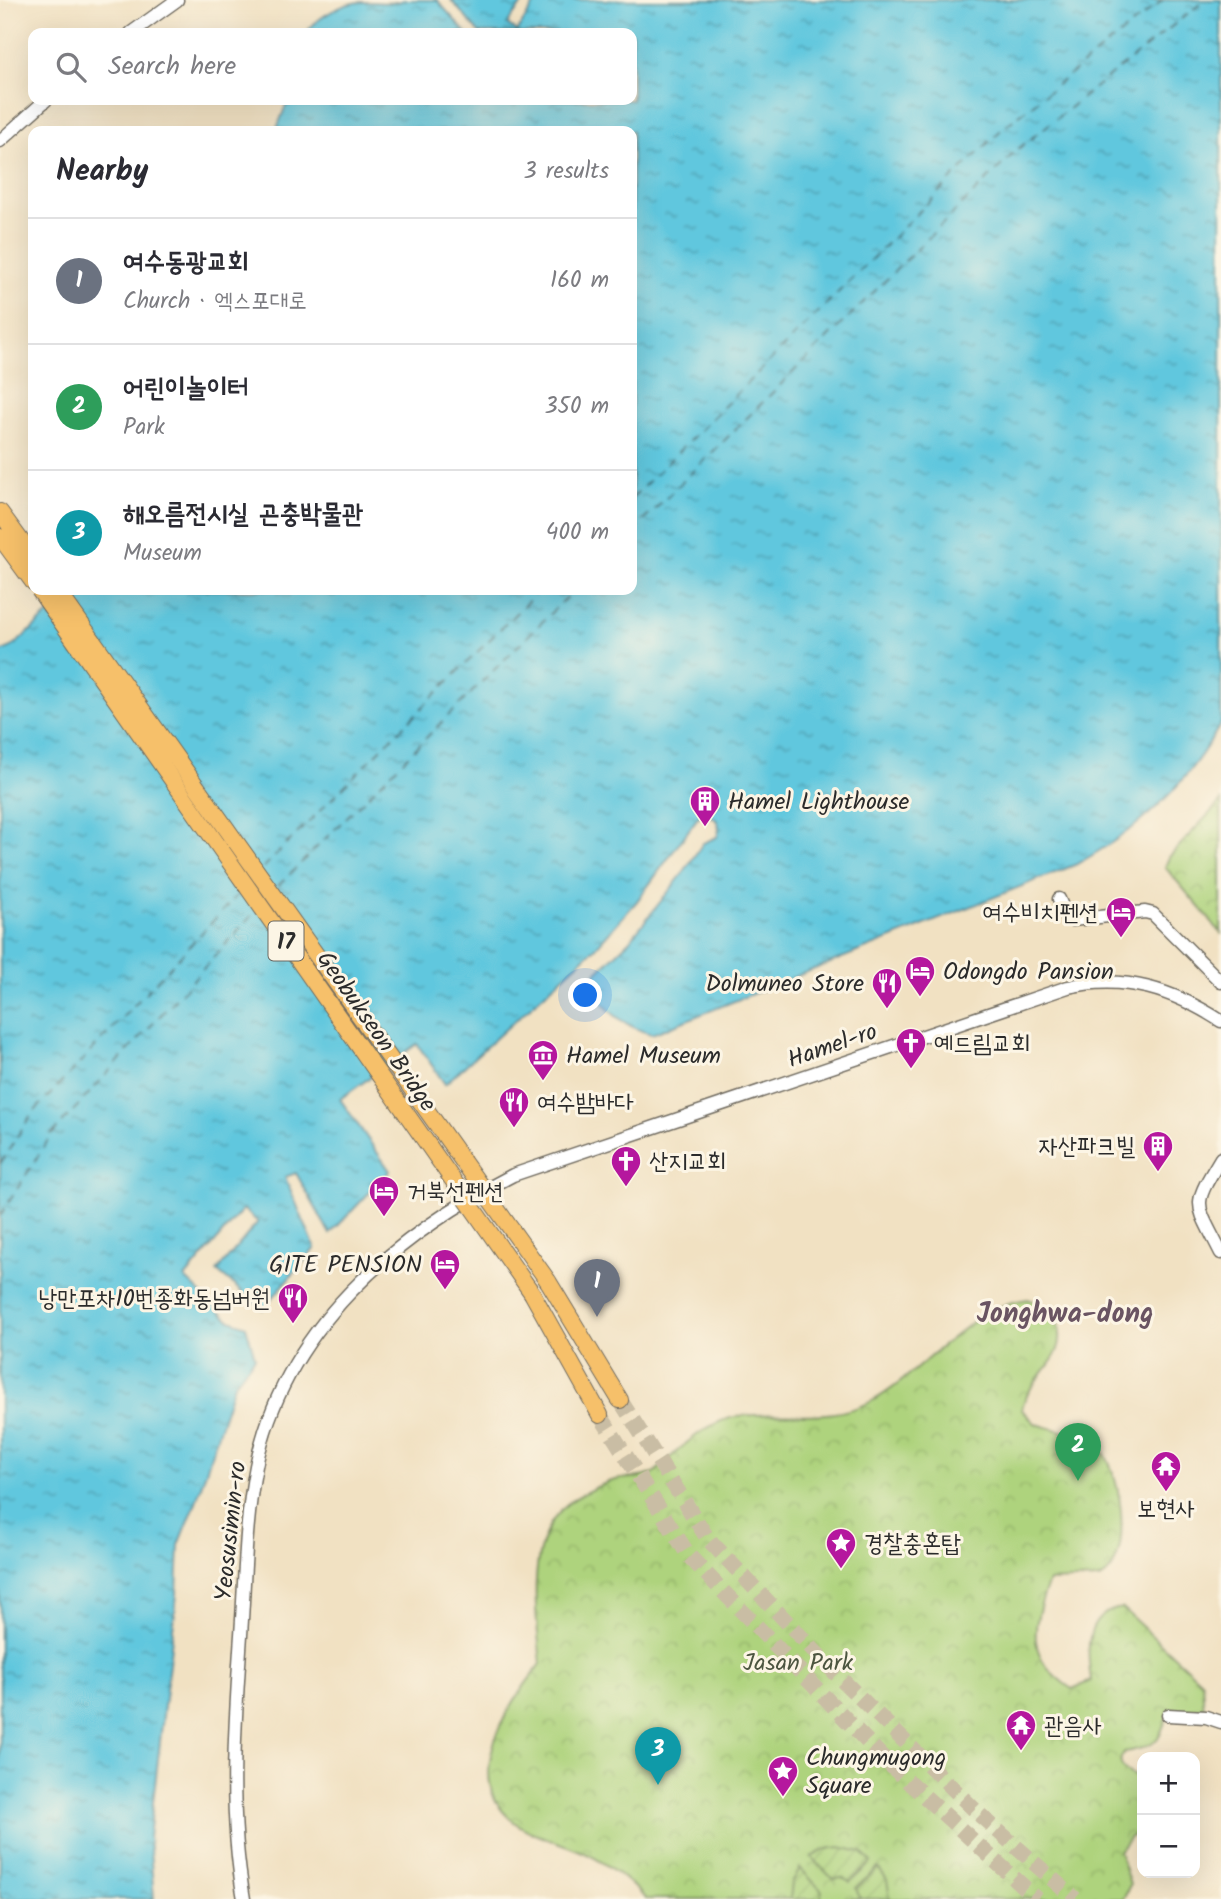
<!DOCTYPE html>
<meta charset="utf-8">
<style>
:root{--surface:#fff;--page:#f7f7f7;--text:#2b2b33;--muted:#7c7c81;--line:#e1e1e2;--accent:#d93025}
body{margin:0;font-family:Kalam,"Poor Story",sans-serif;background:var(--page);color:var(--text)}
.controls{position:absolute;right:21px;bottom:21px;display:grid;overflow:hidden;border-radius:14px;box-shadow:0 7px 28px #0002}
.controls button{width:63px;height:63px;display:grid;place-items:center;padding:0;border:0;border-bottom:2px solid var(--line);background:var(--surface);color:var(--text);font:35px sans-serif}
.you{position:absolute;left:586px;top:996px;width:24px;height:24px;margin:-18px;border:5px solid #fff;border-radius:50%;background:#1a73e8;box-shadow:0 0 0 10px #1a73e833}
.badge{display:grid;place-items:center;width:46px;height:46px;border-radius:50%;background:var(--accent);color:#fff;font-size:23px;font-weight:700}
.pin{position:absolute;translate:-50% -58px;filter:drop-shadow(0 2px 4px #0008)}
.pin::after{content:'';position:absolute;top:37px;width:24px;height:21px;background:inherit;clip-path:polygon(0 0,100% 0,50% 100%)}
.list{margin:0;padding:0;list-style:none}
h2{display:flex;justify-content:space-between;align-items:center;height:91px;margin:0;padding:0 28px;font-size:30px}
h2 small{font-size:23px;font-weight:400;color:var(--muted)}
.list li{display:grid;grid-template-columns:46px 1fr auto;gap:21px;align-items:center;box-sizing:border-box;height:126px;padding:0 28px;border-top:2px solid var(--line)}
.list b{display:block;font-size:26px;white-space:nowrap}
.list p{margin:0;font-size:23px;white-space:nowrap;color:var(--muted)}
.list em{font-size:23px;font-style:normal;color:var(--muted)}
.icon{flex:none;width:38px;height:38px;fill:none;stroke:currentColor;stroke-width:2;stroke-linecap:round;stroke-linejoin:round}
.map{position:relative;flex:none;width:1221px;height:1899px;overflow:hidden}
.search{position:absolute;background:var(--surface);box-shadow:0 7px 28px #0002;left:28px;top:28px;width:609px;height:77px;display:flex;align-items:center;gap:18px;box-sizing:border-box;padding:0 24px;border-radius:14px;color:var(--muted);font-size:26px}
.panel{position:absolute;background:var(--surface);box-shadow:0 7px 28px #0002;left:28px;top:126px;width:609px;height:469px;border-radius:14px}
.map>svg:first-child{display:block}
.park{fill:url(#park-crowns);stroke:#6c7f54;stroke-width:2}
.garden{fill:url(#garden-furrows);stroke:#6c7f54;stroke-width:2}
.water{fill:url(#water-ripples);stroke:#467984;stroke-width:2}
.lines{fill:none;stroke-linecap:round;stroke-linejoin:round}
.ferry{stroke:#3b5a61;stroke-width:2;stroke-dasharray:9 7;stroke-linecap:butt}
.major-tunnel{stroke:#c9bda4;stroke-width:16;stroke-dasharray:16 8;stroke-linecap:butt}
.minor-casing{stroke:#706b60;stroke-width:15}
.major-casing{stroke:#706b60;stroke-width:18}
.minor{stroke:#fff;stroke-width:12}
.major{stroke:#f6c06b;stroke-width:16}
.major-bridge-casing{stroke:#706b60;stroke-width:18;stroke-linecap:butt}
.major-bridge{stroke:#f6c06b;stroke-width:16}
.labels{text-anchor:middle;stroke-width:6;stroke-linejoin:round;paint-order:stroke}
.shield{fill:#fcf5e5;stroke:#6a6863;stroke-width:2}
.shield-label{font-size:23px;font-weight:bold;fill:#2b2b2b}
.poi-label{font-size:24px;fill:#2b2b2b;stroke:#fcf5e5;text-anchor:start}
.street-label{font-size:24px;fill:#2b2b2b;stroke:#fcf5e5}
.park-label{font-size:24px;fill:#4c5540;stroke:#fcf5e5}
.quarter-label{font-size:28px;font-weight:bold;fill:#6a5462;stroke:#fcf5e5}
</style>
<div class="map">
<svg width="1221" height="1899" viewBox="0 0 1221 1899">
<defs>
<pattern id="park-crowns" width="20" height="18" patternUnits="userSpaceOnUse" patternTransform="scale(1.75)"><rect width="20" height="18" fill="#aed37d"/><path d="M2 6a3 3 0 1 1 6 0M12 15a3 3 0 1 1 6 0" fill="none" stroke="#96b56c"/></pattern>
<pattern id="garden-furrows" width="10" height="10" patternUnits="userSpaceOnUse" patternTransform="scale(1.75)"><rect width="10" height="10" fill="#aed37d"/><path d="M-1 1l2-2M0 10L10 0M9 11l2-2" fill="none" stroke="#96b56c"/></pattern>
<pattern id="water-ripples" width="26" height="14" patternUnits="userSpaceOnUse" patternTransform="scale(1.75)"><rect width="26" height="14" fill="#61c7de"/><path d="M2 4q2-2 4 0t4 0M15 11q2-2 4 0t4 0" fill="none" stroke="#50a2b4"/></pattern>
</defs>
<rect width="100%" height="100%" fill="#fcf5e5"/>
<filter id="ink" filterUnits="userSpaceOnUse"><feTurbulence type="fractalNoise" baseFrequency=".0143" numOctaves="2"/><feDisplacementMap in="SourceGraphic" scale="14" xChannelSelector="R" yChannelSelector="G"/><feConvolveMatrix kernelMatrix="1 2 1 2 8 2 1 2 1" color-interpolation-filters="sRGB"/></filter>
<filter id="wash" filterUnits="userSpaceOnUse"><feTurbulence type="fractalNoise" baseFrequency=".00686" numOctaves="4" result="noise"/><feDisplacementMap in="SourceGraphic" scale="28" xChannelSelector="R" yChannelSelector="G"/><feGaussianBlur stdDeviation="1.57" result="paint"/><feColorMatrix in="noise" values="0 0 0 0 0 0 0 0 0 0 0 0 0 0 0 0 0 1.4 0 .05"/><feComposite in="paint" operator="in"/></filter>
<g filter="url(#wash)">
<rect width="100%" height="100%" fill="#f1e1c2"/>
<!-- park -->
<path class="park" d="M1221 801V933L1165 867 1169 857Z
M1028 1299C1040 1303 1051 1310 1057 1322 1073 1359 1026 1377 1022 1410L1036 1424 1093 1440C1122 1461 1136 1562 1100 1579L1049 1581C1031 1629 1025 1658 1072 1689L1091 1681C1087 1650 1083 1614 1122 1608L1202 1682 1204 1712 1169 1710C1158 1743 1158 1746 1124 1752 1113 1767 1130 1774 1142 1780V1832L1130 1837 1119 1851 1130 1885 1123 1899H646C630 1883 611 1866 591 1856 567 1843 534 1838 513 1821 459 1778 509 1703 541 1664 536 1610 521 1526 581 1495 592 1489 604 1483 615 1480 627 1477 642 1479 652 1474 659 1470 666 1461 672 1456 691 1438 713 1420 739 1416 786 1410 831 1424 874 1400 924 1372 970 1305 1028 1299Z"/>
<!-- garden -->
<path class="garden" d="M840 1847 861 1852 872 1862 850 1882 842 1878 833 1879 811 1857 826 1849Z
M800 1868 822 1891 821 1899H790L792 1883Z
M878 1868 887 1880 890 1899H860L856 1888Z"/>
<!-- water -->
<path class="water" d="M405 0H437L466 33H306C317 17 345 1 365 2 380 2 391 5 405 0Z
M451 0H525L507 24 517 31 537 0H1221V723C1185 788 1141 828 1077 864L652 1034C621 1026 604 1008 587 982L629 941 681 876 703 843 717 837C723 823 714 812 699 816L637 901 595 948 445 1084 417 1044 340 1099 390 1171 330 1234 296 1173 285 1177 315 1248 263 1309 217 1271 258 1222 243 1209 185 1278 228 1319 246 1326 255 1357 234 1384 195 1505 179 1545 177 1594 149 1837 154 1899H0V652L12 647 76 590H632V131H276L288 100H632V33H479Z"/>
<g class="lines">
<!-- ferry -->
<path class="ferry" d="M632 498 1002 129 1163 0
M632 532 1018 149 1205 0
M263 868 539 590
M278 886 574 590
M0 1164 31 1115 242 890
M0 1216 52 1134 256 911"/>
</g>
</g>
<g filter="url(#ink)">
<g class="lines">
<!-- major-tunnel -->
<path class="major-tunnel" d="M620 1400 708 1539 843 1681 980 1815 1075 1899
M600 1415 689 1556 888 1763 1037 1899"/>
<!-- minor casing -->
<g class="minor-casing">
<path id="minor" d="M131 33 177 0
M0 141 46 100
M1059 899 1066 916 1072 920 1145 912 1153 914 1221 982
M1221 1158C1191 1208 1195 1201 1221 1253
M1168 1715 1206 1717 1221 1722
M244 1899C228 1811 235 1723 241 1635 245 1579 245 1521 256 1466 283 1329 395 1236 513 1175L1068 987C1125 974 1173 990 1221 1021"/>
</g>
<!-- major casing -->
<g class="major-casing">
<path id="major" d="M0 512 33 557
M0 537 33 582
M548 1281 620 1400
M532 1293 600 1415"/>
</g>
<!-- minor -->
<use href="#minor" class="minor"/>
<!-- major -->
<use href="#major" class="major"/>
<!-- major-bridge casing -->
<g class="major-bridge-casing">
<path id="major-bridge" d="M39 590 532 1293
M57 590 548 1281"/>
</g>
<!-- major-bridge -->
<use href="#major-bridge" class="major-bridge"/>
</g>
</g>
<!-- icons -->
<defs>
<g id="building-pin" transform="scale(1.575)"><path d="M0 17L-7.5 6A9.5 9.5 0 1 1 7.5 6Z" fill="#b5179e" stroke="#fcf5e5"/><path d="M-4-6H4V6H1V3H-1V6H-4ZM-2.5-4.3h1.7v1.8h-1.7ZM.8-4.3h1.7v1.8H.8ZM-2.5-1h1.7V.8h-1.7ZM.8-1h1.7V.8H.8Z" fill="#fff"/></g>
<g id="hotel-pin" transform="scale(1.575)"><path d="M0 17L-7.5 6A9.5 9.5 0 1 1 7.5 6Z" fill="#b5179e" stroke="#fcf5e5"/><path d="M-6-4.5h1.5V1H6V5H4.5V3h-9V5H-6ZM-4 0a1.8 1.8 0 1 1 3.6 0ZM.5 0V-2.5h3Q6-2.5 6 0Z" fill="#fff"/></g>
<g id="restaurant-pin" transform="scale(1.575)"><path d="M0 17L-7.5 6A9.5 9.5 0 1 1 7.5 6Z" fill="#b5179e" stroke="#fcf5e5"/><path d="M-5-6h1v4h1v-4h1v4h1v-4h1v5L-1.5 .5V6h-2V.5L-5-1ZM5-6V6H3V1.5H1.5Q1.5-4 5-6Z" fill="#fff"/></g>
<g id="church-pin" transform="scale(1.575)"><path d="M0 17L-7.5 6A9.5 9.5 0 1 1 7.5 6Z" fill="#b5179e" stroke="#fcf5e5"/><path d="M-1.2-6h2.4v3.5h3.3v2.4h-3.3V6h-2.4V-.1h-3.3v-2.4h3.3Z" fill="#fff"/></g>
<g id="museum-pin" transform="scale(1.575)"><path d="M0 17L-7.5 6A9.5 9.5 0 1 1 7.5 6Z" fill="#b5179e" stroke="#fcf5e5"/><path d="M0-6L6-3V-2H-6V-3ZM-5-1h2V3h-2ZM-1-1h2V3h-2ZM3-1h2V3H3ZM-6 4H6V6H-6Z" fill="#fff"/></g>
<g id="temple-pin" transform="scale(1.575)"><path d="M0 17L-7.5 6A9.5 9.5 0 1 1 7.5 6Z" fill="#b5179e" stroke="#fcf5e5"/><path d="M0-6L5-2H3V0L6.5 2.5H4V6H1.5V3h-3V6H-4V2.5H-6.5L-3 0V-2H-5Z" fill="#fff"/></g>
<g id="sight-pin" transform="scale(1.575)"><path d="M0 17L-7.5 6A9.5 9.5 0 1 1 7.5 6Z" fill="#b5179e" stroke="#fcf5e5"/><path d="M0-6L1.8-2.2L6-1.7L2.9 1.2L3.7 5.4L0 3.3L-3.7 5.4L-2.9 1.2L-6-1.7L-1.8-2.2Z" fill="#fff"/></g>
</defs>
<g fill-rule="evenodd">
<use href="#building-pin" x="705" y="801"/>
<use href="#hotel-pin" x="1121" y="912"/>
<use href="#hotel-pin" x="920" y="971"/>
<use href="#restaurant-pin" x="887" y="983"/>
<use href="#church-pin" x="911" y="1043"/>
<use href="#museum-pin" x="543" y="1055"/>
<use href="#restaurant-pin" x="514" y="1102"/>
<use href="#building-pin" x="1158" y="1146"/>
<use href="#church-pin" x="626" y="1161"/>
<use href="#hotel-pin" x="384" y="1191"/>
<use href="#hotel-pin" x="445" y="1264"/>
<use href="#restaurant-pin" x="293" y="1298"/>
<use href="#temple-pin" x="1166" y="1466"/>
<use href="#sight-pin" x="841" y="1543"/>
<use href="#temple-pin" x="1021" y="1725"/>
<use href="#sight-pin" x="783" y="1771"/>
</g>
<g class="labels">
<!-- shield labels -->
<rect class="shield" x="268.5" y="921.5" width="35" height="39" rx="5"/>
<g class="shield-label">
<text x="286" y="949">17</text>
</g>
<!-- poi labels -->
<g class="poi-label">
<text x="728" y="809">Hamel Lighthouse</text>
<text x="1098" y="920" text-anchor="end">여수비치펜션</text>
<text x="943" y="979">Odongdo Pansion</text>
<text x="864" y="991" text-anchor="end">Dolmuneo Store</text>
<text x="934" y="1051">예드림교회</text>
<text x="566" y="1063">Hamel Museum</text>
<text x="537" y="1110">여수밤바다</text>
<text x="1135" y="1154" text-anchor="end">자산파크빌</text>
<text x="649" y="1169">산지교회</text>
<text x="407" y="1199">거북선펜션</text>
<text x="422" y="1272" text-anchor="end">GITE PENSION</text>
<text x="270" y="1306" text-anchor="end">낭만포차10번종화동넘버원</text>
<text x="1166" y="1516" text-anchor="middle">보현사</text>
<text x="864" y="1551">경찰충혼탑</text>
<text x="1044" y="1733">관음사</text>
<text x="806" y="1765">Chungmugong<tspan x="806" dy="28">Square</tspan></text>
</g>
<!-- street labels -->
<g class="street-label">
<text transform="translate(377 1031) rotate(55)" y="8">Geobukseon Bridge</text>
<text transform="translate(832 1045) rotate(-19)" y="8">Hamel-ro</text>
<text transform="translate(230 1531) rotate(-84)" y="8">Yeosusimin-ro</text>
</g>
<!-- park labels -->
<g class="park-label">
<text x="798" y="1670">Jasan Park</text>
</g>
<!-- quarter labels -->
<g class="quarter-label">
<text x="1065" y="1322">Jonghwa-dong</text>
</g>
</g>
</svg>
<div class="controls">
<button>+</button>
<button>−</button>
</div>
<div class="you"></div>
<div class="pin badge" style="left:597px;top:1317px;background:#6b7280">1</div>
<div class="pin badge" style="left:1078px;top:1481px;background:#2e9e5b">2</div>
<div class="pin badge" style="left:658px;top:1785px;background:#0f9aa8">3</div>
<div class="search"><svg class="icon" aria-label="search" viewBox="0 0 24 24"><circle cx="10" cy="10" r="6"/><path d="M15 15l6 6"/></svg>Search here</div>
<section class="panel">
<h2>Nearby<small>3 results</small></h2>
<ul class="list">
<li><span class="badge" style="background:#6b7280">1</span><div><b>여수동광교회</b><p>Church · 엑스포대로</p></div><em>160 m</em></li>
<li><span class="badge" style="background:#2e9e5b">2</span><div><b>어린이놀이터</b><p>Park</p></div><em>350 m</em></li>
<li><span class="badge" style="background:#0f9aa8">3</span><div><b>해오름전시실 곤충박물관</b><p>Museum</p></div><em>400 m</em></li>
</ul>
</section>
</div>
